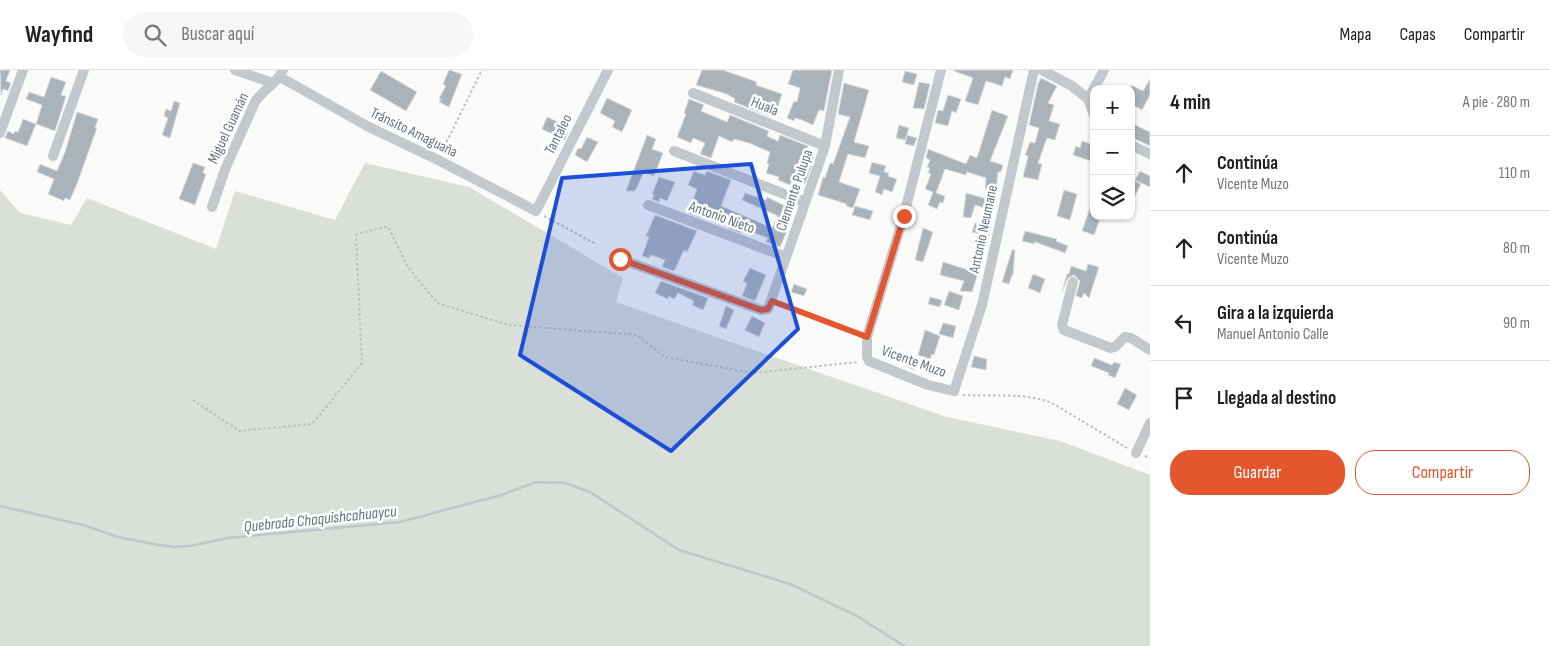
<!DOCTYPE html>
<html lang="es">
<meta charset="utf-8">
<style>
:root{--surface:#fff;--page:#f6f6f6;--text:#222;--muted:#767676;--line:#e0e0e0;--accent:#e4572e}
body{margin:0;font-family:"Sofia Sans Condensed",sans-serif;background:var(--page);color:var(--text)}
.controls{position:absolute;right:15px;top:15px;display:grid;overflow:hidden;border-radius:10px;box-shadow:0 1px 4px #0004}
.controls button{width:45px;height:45px;display:grid;place-items:center;padding:0;border:0;border-bottom:1px solid var(--line);background:var(--surface);color:var(--text);font:25px sans-serif}
.stop{position:absolute;width:15px;height:15px;margin:-11px;border:4px solid #e4572e;border-radius:50%;background:#fff}
.stop.end{background:#e4572e;border-color:#fff;box-shadow:0 1px 5px #0008}
.list{margin:0;padding:0;list-style:none}
h2{display:flex;justify-content:space-between;align-items:center;height:65px;margin:0;padding:0 20px;font-size:21px}
h2 small{font-size:16px;font-weight:400;color:var(--muted)}
.list li{display:grid;grid-template-columns:32px 1fr auto;gap:15px;align-items:center;box-sizing:border-box;height:75px;padding:0 20px;border-top:1px solid var(--line)}
.list b{display:block;font-size:19px;white-space:nowrap}
.list p{margin:0;font-size:16px;white-space:nowrap;color:var(--muted)}
.list em{font-size:16px;font-style:normal;color:var(--muted)}
.actions{display:flex;gap:10px;padding:15px 20px}
.actions a{flex:1;padding:11px 0;border:1px solid var(--accent);border-radius:20px;text-align:center;font-size:18px;color:var(--accent)}
.actions .main{background:var(--accent);color:#fff}
.icon{flex:none;width:28px;height:28px;fill:none;stroke:currentColor;stroke-width:2;stroke-linecap:round;stroke-linejoin:round}
.map{position:relative;flex:none;width:1150px;height:576px;overflow:hidden}
header{display:flex;align-items:center;gap:30px;box-sizing:border-box;height:70px;padding:0 25px;background:var(--surface);border-bottom:1px solid var(--line)}
header strong{font-size:24px}
nav{display:flex;gap:28px;margin-inline-start:auto;font-size:18px}
.search{width:350px;height:45px;background:var(--page);display:flex;align-items:center;gap:12px;box-sizing:border-box;padding:0 18px;border-radius:28px;color:var(--muted);font-size:19px}
main{display:flex}
aside{flex:1;background:var(--surface)}
.map>svg:first-child{display:block}
.green{fill:#dadfd7}
.lines{fill:none;stroke-linecap:round;stroke-linejoin:round}
.stream{stroke:#bbc7cb;stroke-width:2.5}
.building{fill:#aab3b9;stroke:#dcdcda}
.path{stroke:#bbbfc2;stroke-width:2;stroke-dasharray:2.5 2.5;stroke-linecap:butt}
.minor{stroke:#c3c8cc;stroke-width:10}
.route{stroke:#e4572e;stroke-width:6}
.marked{fill:#1d4ed8;fill-opacity:0.2;stroke:#1d4ed8;stroke-width:4;stroke-linejoin:round}
.labels{text-anchor:middle;stroke-width:5;stroke-linejoin:round;paint-order:stroke}
.street-label{font-size:15px;fill:#657683;stroke:#fff}
.water-label{font-size:16px;font-style:italic;fill:#60757c;stroke:#fff}
</style>
<header>
<strong>Wayfind</strong>
<div class="search"><svg class="icon" aria-label="search" viewBox="0 0 24 24"><circle cx="10" cy="10" r="6"/><path d="M15 15l6 6"/></svg>Buscar aquí</div>
<nav><a>Mapa</a><a>Capas</a><a>Compartir</a></nav>
</header>
<main>
<div class="map">
<svg width="1150" height="576" viewBox="0 0 1150 576">
<rect width="100%" height="100%" fill="#fafaf8"/>
<!-- green -->
<path class="green" d="M365 93 469 117 623 208 616 232 947 347 1060 371 1150 405V576H0V120L20 143 71 155 87 128 216 179 235 121 335 150Z"/>
<g class="lines">
<!-- stream -->
<path class="stream" d="M0 436 83 455 118 467 158 475 175 477 190 476 228 468 400 452 501 425 536 412 565 413 590 422 679 480 790 514 857 546 904 576"/>
</g>
<!-- building -->
<path class="building" d="M0 0H10L6 11 11 13 8 21 3 19 1 25Z
M449 0 462 4 449 37 439 32 441 29 439 28 446 16 443 14Z
M702 0H723L757 12 756 15 782 24 775 45 770 43 769 46 734 32 735 29 727 24 696 15Z
M793 0H832L824 41 819 40 813 55 802 50 795 48 794 51 787 48 794 31 797 32 800 18 788 14Z
M954 0H1013L1010 9 1005 7 1002 16 986 11 978 35 965 31 973 8 954 1Z
M381 1 417 22 406 41 370 20Z
M905 1 917 4 914 15 902 12Z
M51 7 66 12 61 25 66 26 55 61 36 54 27 76 5 68 8 61 14 64 15 61 18 62 23 49 36 54 42 35 26 29 29 22 44 27Z
M1041 8 1057 16 1048 33 1054 35 1049 51 1060 54 1055 70 1047 68 1038 93 1042 94 1038 110 1023 107 1028 86 1025 85 1030 72 1035 73 1039 58 1029 55 1038 14Z
M1150 9V25L1142 40 1131 34V15L1143 21Z
M919 12 930 14 924 39 913 38Z
M844 13 869 20 854 72 869 76 865 88 848 84 839 112 860 119 853 138 846 136 847 134 818 125 823 107 825 108 830 93 833 94 850 47 838 44Z
M948 25 961 29 956 43 952 41 948 56 935 53 938 40 943 41Z
M607 28 632 40 622 62 612 57 615 51 600 43Z
M689 29 704 35 701 41 727 52 730 45 769 61 767 66 778 71 780 65 808 76 805 82 809 83V86L814 88 805 114 793 109 790 115 778 110 779 107 766 103 769 94 767 93 770 82 749 73 734 69 732 72 719 66 711 88 700 84 705 73 693 68 691 73 677 67 686 44 684 43Z
M174 31 180 33 170 68 162 65 168 48 164 46 166 39 171 41Z
M992 40 1008 46 990 91 1003 95 1001 102H998L996 120 985 118 986 108 967 102 966 105 962 104 945 99 936 123 945 126 943 133 940 132 937 139 928 135 933 122 925 119 931 104 928 103 930 98 927 97 930 90 926 88 928 79 966 94 970 85 977 88Z
M77 42 98 49 95 58H97L77 114 70 130 65 128 64 131 48 124 54 109 37 102 40 94 57 101 65 82Z
M547 47 569 57 565 70 542 59Z
M1131 53 1150 62V76L1131 67Z
M899 55 909 58 905 70 896 68Z
M647 65 656 69 652 79 663 83 654 106 644 102 635 121H626Z
M907 65 917 68 914 76 905 74Z
M587 67 598 72 587 92 575 85 578 78 581 79Z
M1082 71 1094 75V92L1073 85 1076 76 1080 78Z
M872 92 886 96 884 102 889 103 888 106 897 109 892 122 884 119 882 125 875 122 880 106 869 103Z
M193 93 205 97 203 103 206 104 195 135 179 129Z
M694 101 705 105 707 101 731 110 721 136 772 158 778 146 742 130 745 123 766 130 767 127 793 140 788 159 780 177 766 172 768 168 750 161 742 159 741 163 728 158 730 154 716 148 714 151 703 146 702 148 688 143 697 119 688 115Z
M1140 101 1150 106V117L1135 110Z
M659 107 675 112 667 131 660 128 659 132 652 129 654 125 652 124Z
M1131 109 1141 114 1131 134Z
M1064 120 1077 124 1070 150 1057 146Z
M966 123 987 129 985 138 975 135 971 148 963 147Z
M1093 129 1094 146H1101L1094 165 1082 161Z
M855 136 873 141 870 150 852 145Z
M655 145 697 161 687 182 684 180 674 201 662 197 665 190 651 185 649 188 642 186 649 167 646 166Z
M975 153 991 156 989 166 972 162Z
M923 158 933 162 923 192 915 190Z
M1025 161 1057 169 1056 171 1068 176 1065 183 1035 172 1034 174 1022 171Z
M1012 180H1015L1013 205H1012L1009 214 1002 212Z
M943 192 978 203 972 222 960 221 964 211 940 205Z
M1088 194 1099 197 1089 228 1084 223 1082 228 1076 226 1080 211 1074 205 1068 208 1062 222 1067 204H1069L1071 196 1086 201Z
M750 198 766 205 755 231 742 226 747 213 743 211Z
M1033 204 1045 209 1040 223 1028 218Z
M661 211 708 228 703 240 692 235 694 231 678 223 674 229 669 226 668 229 655 223Z
M794 214 807 219 804 226 791 222Z
M949 221 963 226 959 240 944 235Z
M930 227 942 230 940 237 928 234Z
M726 236 734 240 726 259 719 256Z
M752 246 765 253 759 267 745 260Z
M943 253 956 256 953 268 939 264Z
M925 260 940 266 934 285 932 284 930 289 918 285Z
M911 286 919 290 914 300 906 296Z
M974 286 987 289 986 300 971 297Z
M1094 288 1112 295 1114 292 1121 294 1115 308 1108 305 1109 303 1091 296Z
M1125 318 1137 325 1129 340 1117 334Z"/>
<g class="lines">
<!-- path -->
<path class="path" d="M442 81 482 0
M544 146 596 174
M779 234 858 264
M963 325C992 327 1025 322 1052 333L1127 378
M193 330 239 361 311 354 315 351 362 293 356 166 357 164 385 157H388L408 197 437 233 509 255 637 265 665 287 753 303 859 292
M1145 386 1150 388"/>
<!-- minor -->
<path class="minor" d="M235 0 273 13
M941 0 904 145 867 267V287L869 291 928 315 954 321 982 235 1034 0
M1042 0 1072 16 1088 29 1094 45
M280 7 369 57 438 90 536 141 608 0
M693 23 825 76
M1088 29 1104 0
M0 63 23 0
M1131 75 1150 84
M674 81 805 132
M53 86 84 0
M648 135 786 187
M212 137 226 97 255 32C263 19 277 14 283 0
M620 189 761 240 768 239 825 76 839 0
M1073 212 1062 255 1064 260 1111 278 1115 277 1125 267 1131 268 1150 280
M1136 383 1150 353"/>
</g>
<g class="lines">
<!-- route -->
<path class="route" d="M620 189 761 240 768 239 772 231 867 267 904 146"/>
</g>
<!-- marked area -->
<path class="marked" d="M751 94 798 259 671 381 520 285 562 108Z"/>
<g class="labels">
<!-- street labels -->
<g class="street-label">
<text transform="translate(765 36) rotate(22)" y="5">Huala</text>
<text transform="translate(228 58) rotate(-65)" y="5">Miguel Guamán</text>
<text transform="translate(414 62) rotate(26)" y="5">Tránsito Amaguaña</text>
<text transform="translate(558 64) rotate(-63)" y="5">Tantaleo</text>
<text transform="translate(794 120) rotate(-71)" y="5">Clemente Pulupa</text>
<text transform="translate(722 147) rotate(20)" y="5">Antonio Nieto</text>
<text transform="translate(983 159) rotate(-78)" y="5">Antonio Neumane</text>
<text transform="translate(914 291) rotate(20)" y="5">Vicente Muzo</text>
</g>
<!-- water labels -->
<g class="water-label">
<text transform="translate(320 448) rotate(-6)" y="6">Quebrada Chaquishcahuaycu</text>
</g>
</g>
</svg>
<div class="controls">
<button>+</button>
<button>−</button>
<button><svg class="icon" aria-label="layers" viewBox="0 0 24 24"><path d="M12 4l9 5-9 5-9-5zM3 14l9 5 9-5"/></svg></button>
</div>
<div class="stop" style="left:620px;top:189px"></div>
<div class="stop end" style="left:904px;top:146px"></div>
</div>
<aside>
<h2>4 min<small>A pie · 280 m</small></h2>
<ul class="list">
<li><svg class="icon" aria-label="ahead" viewBox="0 0 24 24"><path d="M12 20V5M6 11l6-6 6 6"/></svg><div><b>Continúa</b><p>Vicente Muzo</p></div><em>110 m</em></li>
<li><svg class="icon" aria-label="ahead" viewBox="0 0 24 24"><path d="M12 20V5M6 11l6-6 6 6"/></svg><div><b>Continúa</b><p>Vicente Muzo</p></div><em>80 m</em></li>
<li><svg class="icon" aria-label="left" viewBox="0 0 24 24"><path d="M17 20v-9H6M10 6l-5 5 5 5"/></svg><div><b>Gira a la izquierda</b><p>Manuel Antonio Calle</p></div><em>90 m</em></li>
<li><svg class="icon" aria-label="arrive" viewBox="0 0 24 24"><path d="M6 21V4h12l-3 4 3 4H6"/></svg><div><b>Llegada al destino</b></div></li>
</ul>
<div class="actions"><a class="main">Guardar</a><a>Compartir</a></div>
</aside>
</main>
